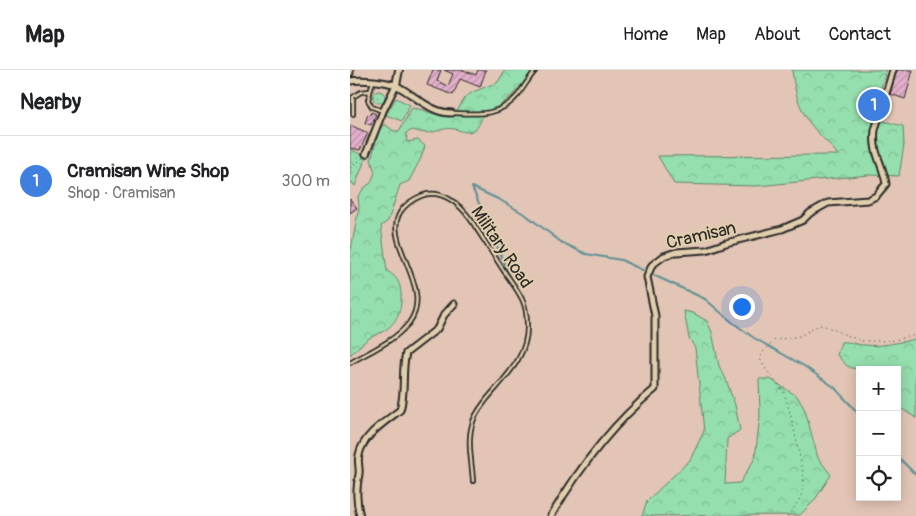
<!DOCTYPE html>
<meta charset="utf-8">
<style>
:root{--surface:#fff;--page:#f6f6f6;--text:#202124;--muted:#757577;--line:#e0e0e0;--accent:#7c3aed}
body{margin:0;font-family:Pangolin,sans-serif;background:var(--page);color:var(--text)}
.controls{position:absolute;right:15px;bottom:15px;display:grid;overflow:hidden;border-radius:0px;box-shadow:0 2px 12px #0003}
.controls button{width:45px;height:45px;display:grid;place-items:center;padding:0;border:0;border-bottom:1px solid var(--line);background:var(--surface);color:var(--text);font:25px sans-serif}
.you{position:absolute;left:391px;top:236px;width:18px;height:18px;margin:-12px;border:4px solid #fff;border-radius:50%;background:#1a73e8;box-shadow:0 0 0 8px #1a73e833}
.badge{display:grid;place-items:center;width:32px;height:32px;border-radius:50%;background:var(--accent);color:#fff;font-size:16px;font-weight:700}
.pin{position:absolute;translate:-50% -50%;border:2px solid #fff;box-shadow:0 1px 5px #0006}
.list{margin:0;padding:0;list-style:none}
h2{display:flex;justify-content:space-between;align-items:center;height:65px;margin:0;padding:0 20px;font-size:21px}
h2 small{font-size:16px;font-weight:400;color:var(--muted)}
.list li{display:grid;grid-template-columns:32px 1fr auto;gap:15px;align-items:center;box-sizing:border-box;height:90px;padding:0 20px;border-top:1px solid var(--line)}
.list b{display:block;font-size:19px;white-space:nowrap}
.list p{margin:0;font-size:16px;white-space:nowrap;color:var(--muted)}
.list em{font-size:16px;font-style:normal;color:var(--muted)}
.icon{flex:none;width:28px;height:28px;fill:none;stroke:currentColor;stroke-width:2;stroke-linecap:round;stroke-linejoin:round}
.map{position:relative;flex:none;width:566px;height:446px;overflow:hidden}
header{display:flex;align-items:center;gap:30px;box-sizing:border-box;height:70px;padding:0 25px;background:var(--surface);border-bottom:1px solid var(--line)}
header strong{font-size:24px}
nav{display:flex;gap:28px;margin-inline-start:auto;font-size:18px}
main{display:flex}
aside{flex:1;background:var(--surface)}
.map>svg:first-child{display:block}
.forest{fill:url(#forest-crowns);stroke:#60846c}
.park{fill:url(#park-dots);stroke:#60846c}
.pitch{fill:#95dead;stroke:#60846c}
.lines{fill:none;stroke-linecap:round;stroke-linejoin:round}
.stream{stroke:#5f9095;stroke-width:2}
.building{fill:url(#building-hatch);stroke:#2b2b2b}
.service-casing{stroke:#2b2b2b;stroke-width:6}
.minor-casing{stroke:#2b2b2b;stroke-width:9}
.tertiary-casing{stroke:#2b2b2b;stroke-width:10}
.path{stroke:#2b2b2b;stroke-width:1;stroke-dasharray:1 4;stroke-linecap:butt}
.service{stroke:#e1ceac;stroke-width:2.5}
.minor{stroke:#e1ceac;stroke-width:5}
.tertiary{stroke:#e1ceac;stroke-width:6}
.labels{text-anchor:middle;stroke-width:4;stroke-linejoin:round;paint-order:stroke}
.street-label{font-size:18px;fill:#2b2b2b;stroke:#e1ceac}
</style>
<header>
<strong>Map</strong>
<nav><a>Home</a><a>Map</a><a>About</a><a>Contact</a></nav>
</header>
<main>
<aside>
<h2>Nearby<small></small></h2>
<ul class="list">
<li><span class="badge" style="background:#3f7fe0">1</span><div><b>Cramisan Wine Shop</b><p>Shop · Cramisan</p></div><em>300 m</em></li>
</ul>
</aside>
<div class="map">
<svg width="566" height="446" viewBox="0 0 566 446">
<defs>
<pattern id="forest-crowns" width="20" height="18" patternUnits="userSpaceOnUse" patternTransform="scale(1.25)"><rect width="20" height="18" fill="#95dead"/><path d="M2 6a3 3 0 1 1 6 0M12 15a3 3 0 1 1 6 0" fill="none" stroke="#81bf95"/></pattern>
<pattern id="park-dots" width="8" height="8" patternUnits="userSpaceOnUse" patternTransform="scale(1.25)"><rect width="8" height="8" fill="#95dead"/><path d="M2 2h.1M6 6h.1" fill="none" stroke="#81bf95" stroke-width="1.8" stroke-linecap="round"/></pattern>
<pattern id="building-hatch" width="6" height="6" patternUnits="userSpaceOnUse" patternTransform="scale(1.25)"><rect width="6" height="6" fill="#e3afcb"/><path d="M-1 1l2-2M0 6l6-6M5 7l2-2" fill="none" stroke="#b88fa5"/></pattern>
</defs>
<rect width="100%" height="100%" fill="#e2c5b5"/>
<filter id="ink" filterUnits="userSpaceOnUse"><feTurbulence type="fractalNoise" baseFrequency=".02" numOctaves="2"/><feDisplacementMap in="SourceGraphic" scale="10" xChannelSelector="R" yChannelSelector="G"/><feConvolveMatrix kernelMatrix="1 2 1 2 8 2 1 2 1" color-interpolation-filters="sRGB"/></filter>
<g filter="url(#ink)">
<!-- forest -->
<path class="forest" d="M155 0H183C169 19 156 35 133 44 131 49 129 58 124 60 117 64 112 61 105 59 89 56 83 68 63 60L56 63 57 72 68 70 75 76 71 88 59 111 50 115 38 151 31 156 37 201C47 207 50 212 51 223 52 240 48 253 32 262 27 265 22 266 18 269 11 274 6 280 0 285V185L9 137 8 126 15 117 21 113 25 102 21 90 29 61 34 54 44 61H49L62 38C76 39 85 47 100 47L109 38 114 28 123 22 148 12Z
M442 0H536L530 23 517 19 510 45 553 56 554 75 549 106 518 105 407 116 324 114 308 86 488 85C480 73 467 64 459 52 448 36 444 18 442 0Z
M334 241 343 243 357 251 362 262 369 296 375 307 385 335 390 360 377 369 375 414 390 413 405 388 410 346 409 309H420L447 326 455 340 468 388 481 405 464 431 450 445 292 446 297 431 340 390 354 361 345 278 339 268Z
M566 269V348L547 336V300L510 301 497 296 487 285 491 272C500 271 506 275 515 275 531 277 550 272 566 269Z"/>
<!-- park -->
<path class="park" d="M23 27a6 6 0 1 1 12 0a6 6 0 1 1-12 0Z
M0 79 16 87 5 116 0 111Z"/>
<!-- pitch -->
<path class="pitch" d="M46 28 60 35 52 51 36 45Z"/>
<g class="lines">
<!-- stream -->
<path class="stream" d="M162 211 122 117 150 130 176 145 211 172 236 184 271 190 355 229 382 252 404 268 454 296 484 317 510 345
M547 386 566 405"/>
</g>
<!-- building -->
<path class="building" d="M83 0H91L87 11 98 16 103 4 94 0H113L126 5 128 0H136L130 17 110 9 103 25 77 15Z
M547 0H563L555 29 540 24Z
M521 21 530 24 524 45 515 43Z
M21 42 26 44 21 55 15 53 18 44 20 45Z
M0 55 18 63 10 80 0 78Z
M0 129 7 138 0 143Z"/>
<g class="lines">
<!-- service casing -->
<g class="service-casing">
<path id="service" d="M23 11 18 30 22 37 33 41
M103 43C129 44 149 47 168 25 174 17 179 8 186 0
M3 44V27L11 22 20 21
M0 293C19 282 45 271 59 253 91 211 7 154 71 126 91 118 110 134 121 150 132 167 143 184 154 201 160 210 167 219 172 229 176 237 177 246 177 255 178 287 156 306 137 329 131 337 124 345 122 355 117 372 122 393 123 411"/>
</g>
<!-- minor casing -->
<g class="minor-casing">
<path id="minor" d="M0 3V0
M0 11C10 9 38 11 47 16 65 25 80 43 102 43
M16 84 33 41 46 15
M10 446C6 431 6 420 9 404 10 398 7 391 9 385 13 365 35 352 50 340 56 322 51 302 56 283L87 259 94 245 104 234
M201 446C228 400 263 353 305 319V246L297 207 302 195 314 186 326 182 356 180 376 173 432 159 453 150 460 143 478 133 518 130 526 126 536 114C533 93 522 84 525 60L543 0"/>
</g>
<!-- tertiary casing -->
<g class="tertiary-casing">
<path id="tertiary" d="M46 15 49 0"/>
</g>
<!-- path -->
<path class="path" d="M0 98 13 88
M437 446C445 437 452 428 454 416 456 409 438 331 434 323 427 311 415 301 410 288L413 282 425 270 450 266 469 255 475 256 511 271H541L566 265"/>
<!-- service -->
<use href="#service" class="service"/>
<!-- minor -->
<use href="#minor" class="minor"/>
<!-- tertiary -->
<use href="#tertiary" class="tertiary"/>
</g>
</g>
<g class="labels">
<!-- street labels -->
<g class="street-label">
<text transform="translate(351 165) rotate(-13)" y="6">Cramisan</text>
<text transform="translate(152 177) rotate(56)" y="6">Military Road</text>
</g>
</g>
</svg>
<div class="controls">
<button>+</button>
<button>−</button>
<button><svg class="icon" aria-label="locate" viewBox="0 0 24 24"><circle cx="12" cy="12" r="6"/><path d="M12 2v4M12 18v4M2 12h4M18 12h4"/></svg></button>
</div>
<div class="you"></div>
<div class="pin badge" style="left:524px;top:35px;background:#3f7fe0">1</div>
</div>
</main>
